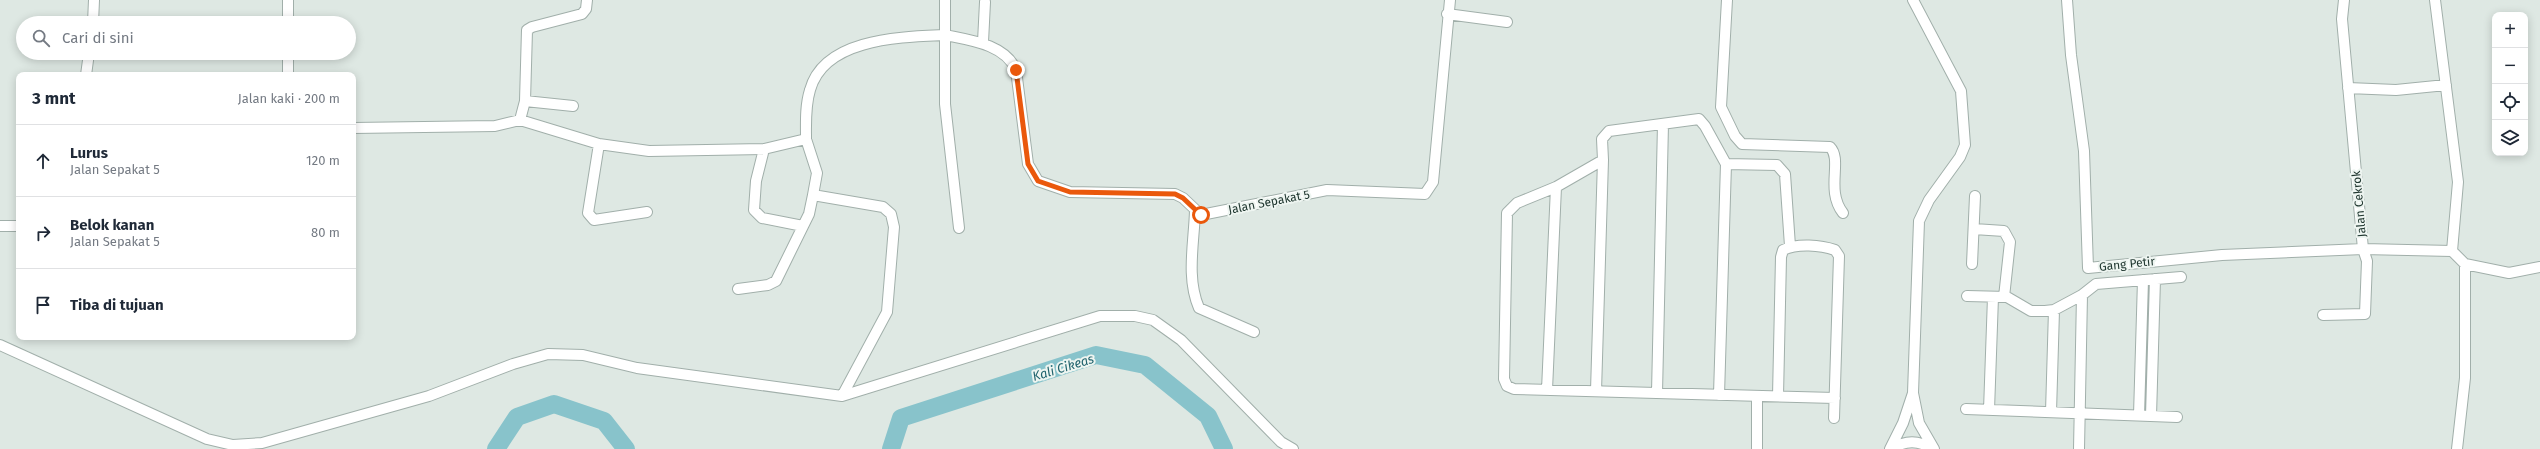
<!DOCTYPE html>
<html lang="id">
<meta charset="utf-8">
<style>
:root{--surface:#fff;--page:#f6f6f7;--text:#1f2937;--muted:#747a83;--line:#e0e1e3}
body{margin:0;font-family:"Fira Sans",sans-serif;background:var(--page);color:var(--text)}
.controls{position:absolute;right:12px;top:12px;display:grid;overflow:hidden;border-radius:8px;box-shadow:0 2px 10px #0003}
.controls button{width:36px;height:36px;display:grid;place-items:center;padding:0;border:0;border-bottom:1px solid var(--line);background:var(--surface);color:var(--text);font:20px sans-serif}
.stop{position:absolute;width:12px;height:12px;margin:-9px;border:3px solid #ea580c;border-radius:50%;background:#fff}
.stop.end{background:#ea580c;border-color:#fff;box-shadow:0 1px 4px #0008}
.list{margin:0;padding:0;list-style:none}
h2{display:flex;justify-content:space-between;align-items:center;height:52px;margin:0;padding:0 16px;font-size:17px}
h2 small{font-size:13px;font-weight:400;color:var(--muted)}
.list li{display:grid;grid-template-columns:26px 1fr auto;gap:12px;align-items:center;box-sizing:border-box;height:72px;padding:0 16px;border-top:1px solid var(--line)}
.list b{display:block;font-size:15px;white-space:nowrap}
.list p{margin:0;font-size:13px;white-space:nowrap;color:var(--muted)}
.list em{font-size:13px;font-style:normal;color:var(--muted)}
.icon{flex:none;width:22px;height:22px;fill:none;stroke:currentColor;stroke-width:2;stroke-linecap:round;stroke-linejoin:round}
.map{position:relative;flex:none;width:2540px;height:449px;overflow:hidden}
.search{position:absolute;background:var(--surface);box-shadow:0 2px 10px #0003;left:16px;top:16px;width:340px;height:44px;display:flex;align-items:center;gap:10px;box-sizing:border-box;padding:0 14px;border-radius:22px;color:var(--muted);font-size:15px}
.panel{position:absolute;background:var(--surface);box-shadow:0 2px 10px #0003;left:16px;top:72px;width:340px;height:268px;border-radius:8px}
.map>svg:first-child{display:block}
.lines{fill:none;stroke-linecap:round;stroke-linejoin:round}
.river{stroke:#88c3cb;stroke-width:18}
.street-casing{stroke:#a1afaa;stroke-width:12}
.street{stroke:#fff;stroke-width:10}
.route{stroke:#ea580c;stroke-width:5}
.labels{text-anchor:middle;stroke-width:4;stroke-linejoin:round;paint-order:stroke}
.street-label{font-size:12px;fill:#203730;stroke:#eef5f1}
.water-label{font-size:13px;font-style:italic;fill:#20636d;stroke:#eef5f1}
</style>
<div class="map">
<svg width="2540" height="449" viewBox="0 0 2540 449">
<rect width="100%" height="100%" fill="#dee8e3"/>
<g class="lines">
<!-- river -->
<path class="river" d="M496 449 517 417 554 404 604 421 626 449
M891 449 901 418 1096 355 1145 365 1208 416 1224 449"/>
<!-- street casing -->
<g class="street-casing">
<path id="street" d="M288 0V23
M945 0V35C969 40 1005 44 1016 70L1028 164 1038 181 1070 192 1175 194 1183 198 1201 215 1327 190 1425 194 1433 182 1450 0
M1727 0 1721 107 1735 136 1742 144 1830 147C1843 160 1825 190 1843 213
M1913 0 1961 91 1965 145 1960 157 1929 200 1919 221 1913 393 1919 423 1934 449
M2067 0 2071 55 2084 151 2088 268 2222 255 2363 249 2367 261 2365 314 2323 315
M2344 0 2342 19 2363 249 2452 251 2465 264 2509 273 2540 267
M2435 0 2458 182 2452 251
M1447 14 1507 22
M93 23 94 0
M983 42 985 2
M86 75 89 53
M288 75V53
M2348 88 2396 90 2446 85
M525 101 573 106
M520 120 525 101 527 30 532 27 582 14 586 9 587 0
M353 128 495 126 520 120 599 144 649 151 764 149 806 139C806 123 805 106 810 90 824 38 901 37 945 35V104L959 228
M806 139 817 173 813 195 883 207 891 214 894 227 887 312 842 396
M599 144 588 213 594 220 647 212
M764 149 756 181 754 210 762 218 803 226
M1726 164 1777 165 1785 174 1790 246
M1195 211C1194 243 1186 278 1199 308L1254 332
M0 226H19
M1974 229 2004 231 2010 242 2004 297
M1972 264 1975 196
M738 289 768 285 776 281 809 214 813 195
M1967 296 2007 297 2031 311H2045L2054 310 2082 295 2096 284 2181 277
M0 345 207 439 233 445 262 443 429 396 513 364 548 354 583 355 637 368 842 396 1100 316H1135L1153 320 1181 340 1281 442 1293 449
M1547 390 1556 187
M1596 391 1603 160
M1657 393 1663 124
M1719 395 1726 164 1705 126 1699 119 1609 131 1602 139 1603 160 1556 187 1517 203 1507 213 1504 379 1507 386 1514 389 1835 398
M1778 396 1781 257 1783 250C1797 243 1821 245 1835 250L1839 256 1834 418
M1966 409 2177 417
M1989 410 1993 297
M2051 412 2054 310
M2139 415 2143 280
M2151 416 2155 279
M1757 449V396
M1890 449 1903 423 1913 393
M1892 449C1905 440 1919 440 1932 449
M2079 449 2082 295
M2457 449 2465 378V264"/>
</g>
<!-- street -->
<use href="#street" class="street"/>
</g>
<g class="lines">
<!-- route -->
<path class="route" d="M1016 70 1028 164 1038 181 1070 192 1175 194 1183 198 1201 215"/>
</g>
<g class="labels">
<!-- street labels -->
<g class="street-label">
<text transform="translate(1269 202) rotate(-11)" y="4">Jalan Sepakat 5</text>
<text transform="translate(2359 204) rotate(-95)" y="4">Jalan Cekrok</text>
<text transform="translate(2127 264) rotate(-6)" y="4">Gang Petir</text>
</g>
<!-- water labels -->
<g class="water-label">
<text transform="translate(1063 367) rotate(-17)" y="5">Kali Cikeas</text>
</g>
</g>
</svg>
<div class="controls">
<button>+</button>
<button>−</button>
<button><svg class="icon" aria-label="locate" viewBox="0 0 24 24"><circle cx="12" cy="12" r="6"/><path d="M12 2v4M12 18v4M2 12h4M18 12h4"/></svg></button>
<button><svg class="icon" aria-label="layers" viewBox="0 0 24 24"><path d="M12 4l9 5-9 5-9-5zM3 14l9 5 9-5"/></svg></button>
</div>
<div class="stop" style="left:1201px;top:215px"></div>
<div class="stop end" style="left:1016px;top:70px"></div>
<div class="search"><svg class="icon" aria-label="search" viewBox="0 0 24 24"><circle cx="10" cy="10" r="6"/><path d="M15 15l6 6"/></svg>Cari di sini</div>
<section class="panel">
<h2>3 mnt<small>Jalan kaki · 200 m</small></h2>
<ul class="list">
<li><svg class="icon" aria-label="ahead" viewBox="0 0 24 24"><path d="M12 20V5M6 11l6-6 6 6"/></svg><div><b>Lurus</b><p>Jalan Sepakat 5</p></div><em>120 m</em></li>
<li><svg class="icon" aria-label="right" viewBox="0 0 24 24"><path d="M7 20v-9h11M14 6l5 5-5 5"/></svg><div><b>Belok kanan</b><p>Jalan Sepakat 5</p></div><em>80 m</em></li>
<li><svg class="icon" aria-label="arrive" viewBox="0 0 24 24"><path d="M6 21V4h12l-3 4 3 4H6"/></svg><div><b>Tiba di tujuan</b></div></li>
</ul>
</section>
</div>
